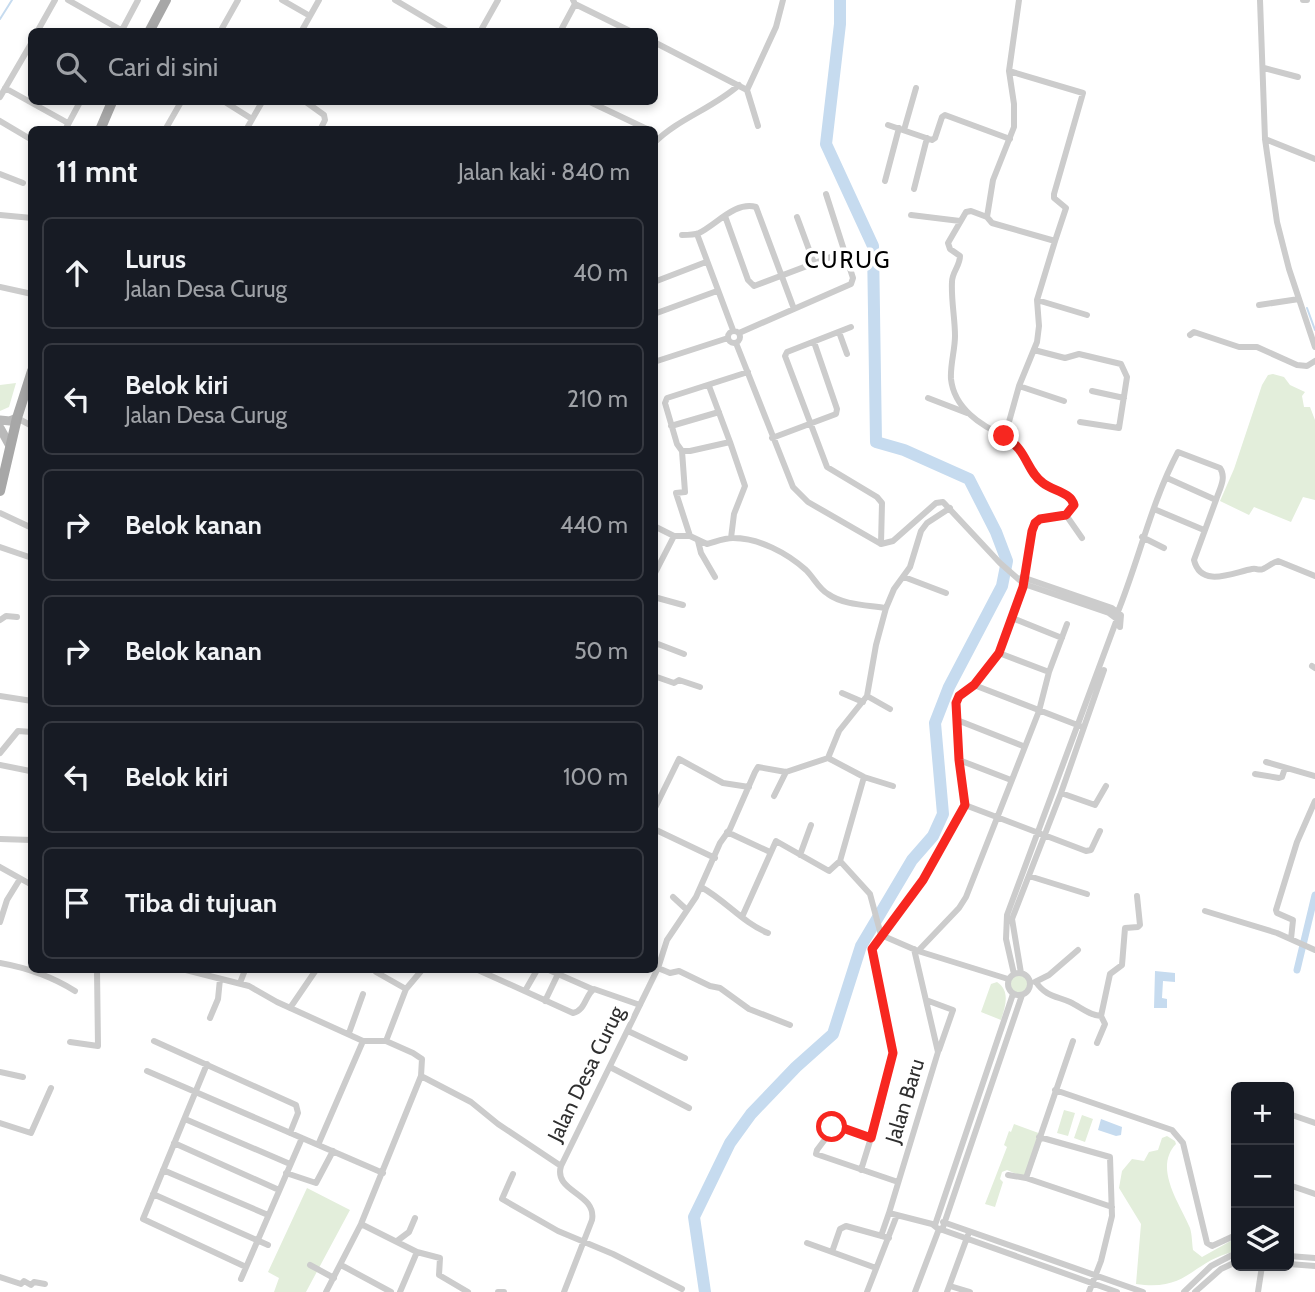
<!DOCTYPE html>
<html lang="id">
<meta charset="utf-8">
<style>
:root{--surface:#171b24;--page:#242831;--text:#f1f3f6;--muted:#9ea1a6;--line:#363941}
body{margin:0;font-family:Cabin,sans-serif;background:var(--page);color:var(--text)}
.controls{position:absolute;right:21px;bottom:21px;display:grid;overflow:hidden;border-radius:10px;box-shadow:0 4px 10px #0003}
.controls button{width:63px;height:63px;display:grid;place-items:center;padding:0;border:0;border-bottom:2px solid var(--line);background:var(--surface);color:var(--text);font:35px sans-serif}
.stop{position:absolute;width:21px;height:21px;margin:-16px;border:5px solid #f72720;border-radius:50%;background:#fff}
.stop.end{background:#f72720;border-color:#fff;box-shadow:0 2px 7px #0008}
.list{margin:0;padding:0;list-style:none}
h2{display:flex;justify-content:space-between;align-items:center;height:91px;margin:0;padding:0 28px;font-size:30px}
h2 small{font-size:23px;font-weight:400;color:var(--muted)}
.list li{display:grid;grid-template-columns:46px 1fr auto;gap:21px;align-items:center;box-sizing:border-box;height:112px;margin:0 14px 14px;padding:0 14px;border:2px solid var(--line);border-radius:10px}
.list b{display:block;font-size:26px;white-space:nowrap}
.list p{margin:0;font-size:23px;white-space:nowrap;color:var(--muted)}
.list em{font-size:23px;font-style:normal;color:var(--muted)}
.icon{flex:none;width:38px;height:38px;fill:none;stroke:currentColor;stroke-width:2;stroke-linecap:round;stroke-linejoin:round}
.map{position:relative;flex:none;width:1315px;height:1292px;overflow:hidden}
.search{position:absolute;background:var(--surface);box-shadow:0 4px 10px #0003;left:28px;top:28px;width:630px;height:77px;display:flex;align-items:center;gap:18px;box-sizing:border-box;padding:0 24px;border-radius:10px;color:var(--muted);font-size:26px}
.panel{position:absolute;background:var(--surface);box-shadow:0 4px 10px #0003;left:28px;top:126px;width:630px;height:847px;border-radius:10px}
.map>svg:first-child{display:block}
.green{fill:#e3eedb}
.water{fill:#c6dbef}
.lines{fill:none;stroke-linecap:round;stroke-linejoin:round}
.stream{stroke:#c6dbef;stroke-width:2}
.canal{stroke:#c6dbef;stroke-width:7}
.river{stroke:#c6dbef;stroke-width:12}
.minor{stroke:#ccc;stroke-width:6}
.secondary{stroke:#b9b9b9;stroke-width:9}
.primary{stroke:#a7a7a7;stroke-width:10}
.route{stroke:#f72720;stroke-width:9}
.labels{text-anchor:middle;stroke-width:7;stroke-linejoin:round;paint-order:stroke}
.street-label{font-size:21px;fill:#2f2f2f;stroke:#fff}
.neighbourhood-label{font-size:23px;letter-spacing:2px;fill:#000;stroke:#fff}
</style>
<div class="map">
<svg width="1315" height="1292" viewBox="0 0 1315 1292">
<rect width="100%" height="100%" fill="#fff"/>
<!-- green -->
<path class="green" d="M1273 374 1284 377 1290 385 1305 392 1302 396 1304 407H1310L1315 420V500L1303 497 1291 522 1254 507 1249 515 1220 501 1234 469 1262 385 1268 375Z
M16 383 9 407 0 411V385Z
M1010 984a9 9 0 1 1 18 0a9 9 0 1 1-18 0Z
M997 982C1011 991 1005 1007 1001 1020L981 1012 991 984Z
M1064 1110 1075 1113 1068 1136 1057 1133Z
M1082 1115 1093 1119 1085 1142 1074 1138Z
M1014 1124 1044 1135 1028 1179 1007 1170 1002 1172 1000 1179 1003 1182 995 1207 985 1204 1007 1147 1004 1145 1009 1131 1011 1132Z
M1167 1136 1175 1141 1176 1144C1153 1168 1180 1204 1190 1228 1192 1234 1192 1243 1193 1250L1202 1257 1236 1238V1251C1191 1261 1189 1292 1136 1284L1141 1224 1119 1188 1122 1171 1132 1159 1144 1161 1149 1152 1158 1150 1162 1138Z
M307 1188 350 1210 306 1292H274L279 1278 268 1272Z"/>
<!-- water -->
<path class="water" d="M1155 971 1175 973V982L1163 981 1162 998 1167 999V1008H1154Z
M1101 1119 1122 1127 1121 1135 1116 1136 1098 1130Z"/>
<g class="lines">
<!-- stream -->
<path class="stream" d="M0 19 12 0
M1307 308 1315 330"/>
<!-- canal -->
<path class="canal" d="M1297 970 1315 895"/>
<!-- river -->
<path class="river" d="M705 1292 694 1217 730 1143 751 1114 796 1067 833 1034 861 946 912 860 933 836 943 814 935 723 949 687 1002 586 1007 561 996 532 969 479 904 450 876 442 873 246 826 144 840 24V0"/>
<!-- minor -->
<path class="minor" d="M68 0 121 30
M282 0 310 16
M395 0 449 32
M1260 0 1265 139 1277 222 1289 269 1315 347
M1303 0H1307
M575 4 632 32
M37 32 55 0
M121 32 138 0
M220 32 238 0
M301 32 319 0
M480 32 498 0
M560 32 575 4 573 0
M654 42 747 90
M1264 68 1298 77
M1009 71 1083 93 1054 194V198L1066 208 1055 241
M5 88 68 123
M0 97 32 42
M225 102 252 119
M306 102 324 115 325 120 320 130
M590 102 649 130
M0 121 32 140
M888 125 932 140 935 138 942 117 945 115 1010 139
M758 126 747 90 776 27 783 0
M65 130 80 102
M165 130 181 102
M246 130 262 102
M904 130 916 88
M1265 139 1315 159
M654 143C679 118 712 109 739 85
M0 174 23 183
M885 181 899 128
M914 189 927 138
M0 215 32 218
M911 215 960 221
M725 216 748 280 754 286 844 252
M797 217 814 263
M987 217 971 211 966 212 948 243 950 249 960 256C960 266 952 272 952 282 951 300 955 318 955 336 955 350 950 365 951 379 954 408 981 426 1005 436
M697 234 733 330
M682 235C687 235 694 235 699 233 716 225 735 201 756 207L794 309
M654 282 706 262
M0 287 32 294
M1037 300 1087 315
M1259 305 1299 299
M654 314 717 291
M851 327 787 352 785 356 827 467 877 497 882 503 881 544
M728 337a6 6 0 1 1 12 0a6 6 0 1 1-12 0Z
M839 332 847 354
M739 333 851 284 853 278 826 194
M1190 335 1194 332 1239 347H1257L1297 365 1307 366 1315 361
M736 343 793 487 808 502 881 544 893 541 936 503 943 502 1000 563 1024 584 1109 613 1117 619 1007 915 1006 939 1014 974
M1034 350 1065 358 1079 354 1121 364 1127 377 1119 428 1080 422
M654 362 728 338
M709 386 730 442
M1019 386 1064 401
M1092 391 1124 398
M928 398 967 413
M17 418 32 426
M671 426 719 412
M772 438 836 414 837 409 814 342
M682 451 685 492 676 493 690 536
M1167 478 1216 500 1194 560C1201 589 1234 572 1252 569 1258 568 1258 571 1263 569 1269 566 1272 563 1278 561L1315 576
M1154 509 1204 530
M0 513 32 528
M1066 515 1082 538
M654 526 674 536H690L707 544C715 542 724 538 733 538 759 538 787 553 806 570 814 578 819 589 828 594 843 605 868 605 886 608
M1142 537 1164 548
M731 538 734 514 745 486 730 442 690 451H682L677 444 665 403 667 398 748 372
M698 541 701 553 715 577
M0 547 32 558
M654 575 674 536
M904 577 946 593
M1022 577 1112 608 1121 615 1120 627
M654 597 683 605
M1117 614C1139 560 1151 503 1178 452L1220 468C1227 478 1219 490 1216 500
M1012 618 1062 638
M0 620 6 616 17 617
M654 646 658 644 684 654
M999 653 1049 672
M1312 666 1315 668
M654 676 674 683 679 680 700 687
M974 685 1080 726
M842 693 863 702
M0 696 32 701
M867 696 890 709
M957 720 1023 746
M0 753 18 731 32 732
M828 758 839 731 867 696 876 645 886 608 894 589 910 567 921 531 927 523 950 508
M828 758 864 777 893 786
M959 760 1011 780
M1266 762 1315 776
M0 765 30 771
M1255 774 1279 778 1282 777 1285 768
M1061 793 1095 805 1106 786
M774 796 786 772
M965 805 1086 851 1091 850 1100 831
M654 810 679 759 723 783 749 787
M654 829 715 858
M727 832 770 852
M0 839 32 840
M800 855 811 825
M840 861 864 777
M0 867 32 885
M1029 876 1087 894
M701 887C725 900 743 923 768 933
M673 897 687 910
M1205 911 1277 933 1315 950
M742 917 776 841 829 871 840 861 870 894 881 935 918 951 1008 979
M0 922 7 900 20 879
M1291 939 1293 920 1277 913 1276 910 1297 842 1315 801
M914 949 938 1052 889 1213 932 1224 937 1228 1117 1292
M918 951 959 908 966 897 1039 711 1049 672 1067 624
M0 963C28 968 51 976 75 991
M658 968 670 973 679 971 710 986 720 988 749 1009 790 1025
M186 970 249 986 277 1002 363 1041H386L413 1053 422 1059 421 1076 471 1102 498 1124 561 1166C553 1192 597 1193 592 1220L564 1292
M478 970 573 1013C586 1010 585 995 594 989L640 1005
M549 970 592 989
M376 972 406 989
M1008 984a11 11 0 1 1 22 0a11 11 0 1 1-22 0Z
M1021 973 1012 919 1061 793 1104 670
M1035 982 1049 975 1078 950
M1036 982C1045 996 1056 996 1070 1002 1081 1007 1088 1015 1101 1016L1110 974 1122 965 1125 928 1138 927 1140 925 1137 896
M240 983 245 970
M525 991 537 970
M926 1000 953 1010 939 1050
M545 1001 558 974
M290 1008 316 970
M210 1018 218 999 220 979
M628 1031 685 1058
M349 1033 363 994
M154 1041 296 1105 298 1113 290 1133
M386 1041 406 989 422 970
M70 1042 98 1046 97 970
M1097 1043 1105 1024 1101 1016
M207 1064 143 1219 246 1267
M610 1067 689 1108
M147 1071 383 1173
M0 1072 23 1077
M1055 1090 1172 1130 1183 1143 1207 1243 1212 1246 1236 1235
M1289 1114 1315 1123
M185 1119 290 1164
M0 1123 31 1133 51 1088
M1039 1137 1110 1157 1112 1216 1101 1261 1089 1292
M871 1138 835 1126 817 1150 816 1154 898 1182
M174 1143 279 1190
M318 1145 363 1041
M561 1166 658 968 667 940 696 897 720 843 730 829 755 772 758 767 786 772 828 758
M163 1170 268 1215
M861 1170 880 1109 893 1053 871 949 923 880 965 805 959 760 956 703 959 696 974 685 999 653 1023 587 1032 531 1035 523 1040 518 1066 515 1074 505C1071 492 1053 491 1043 483 1026 471 1029 451 1005 436L1019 386 1037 342 1039 326 1037 300 1055 241 992 223 987 217 993 180 1014 127V104L1009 71 1019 0
M286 1173 316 1183 333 1151
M513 1174 502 1199 558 1231 613 1254 682 1289
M1008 1175 1026 1178 1112 1207
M1026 1178 1073 1041
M1289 1185 1315 1194
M153 1194 268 1245
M943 1222 1143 1292
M361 1224 417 1252 400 1292
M935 1225 1013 994
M942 1230 1022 995
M881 1236 889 1213
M397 1241 409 1232 415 1218
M807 1243 832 1252
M417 1252 440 1258 439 1275 468 1292
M1289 1256 1315 1258
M1289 1264 1315 1266
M310 1265 334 1278
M341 1265 391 1292
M876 1268 832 1252 840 1229 846 1226 889 1238
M0 1277 21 1284 24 1281 31 1285 34 1282 45 1284
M241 1279 302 1138
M950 1286 970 1292
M326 1292 361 1224 421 1076
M498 1292H504
M867 1292 897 1215
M915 1292 939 1229
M947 1292 968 1235
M1184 1292 1211 1266 1236 1253
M1195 1292 1221 1269 1236 1262
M1258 1292 1262 1266"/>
<!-- secondary -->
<path class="secondary" d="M0 420 10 421 17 418
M0 428 10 446"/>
<!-- primary -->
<path class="primary" d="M149 32 166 0
M100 130 112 102
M0 491 17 418 32 371"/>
</g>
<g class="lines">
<!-- route -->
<path class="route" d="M832 1127H840L871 1138 893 1053 872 949 923 880 965 805 959 760 956 703 959 696 974 685 999 653 1023 587 1032 531 1035 523 1040 519 1066 515 1074 505C1071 492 1053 491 1043 483 1026 471 1028 450 1004 436"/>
</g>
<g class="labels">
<!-- street labels -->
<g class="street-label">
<text transform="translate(586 1074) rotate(-64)" y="7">Jalan Desa Curug</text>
<text transform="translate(905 1101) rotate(-73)" y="7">Jalan Baru</text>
</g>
<!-- neighbourhood labels -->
<g class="neighbourhood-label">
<text x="848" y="268">CURUG</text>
</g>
</g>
</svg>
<div class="controls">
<button>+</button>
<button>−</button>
<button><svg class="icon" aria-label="layers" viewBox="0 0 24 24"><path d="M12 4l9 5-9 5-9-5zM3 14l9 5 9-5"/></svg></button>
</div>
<div class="stop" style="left:832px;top:1127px"></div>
<div class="stop end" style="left:1004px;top:436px"></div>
<div class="search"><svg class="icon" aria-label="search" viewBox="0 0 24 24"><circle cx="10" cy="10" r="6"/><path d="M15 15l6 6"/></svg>Cari di sini</div>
<section class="panel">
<h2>11 mnt<small>Jalan kaki · 840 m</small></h2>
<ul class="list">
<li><svg class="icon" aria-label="ahead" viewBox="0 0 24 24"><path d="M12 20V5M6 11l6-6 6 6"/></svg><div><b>Lurus</b><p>Jalan Desa Curug</p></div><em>40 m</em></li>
<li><svg class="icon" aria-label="left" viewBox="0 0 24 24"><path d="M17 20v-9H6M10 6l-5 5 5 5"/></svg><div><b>Belok kiri</b><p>Jalan Desa Curug</p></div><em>210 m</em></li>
<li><svg class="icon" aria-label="right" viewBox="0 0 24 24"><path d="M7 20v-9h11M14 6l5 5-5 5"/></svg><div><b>Belok kanan</b></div><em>440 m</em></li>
<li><svg class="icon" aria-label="right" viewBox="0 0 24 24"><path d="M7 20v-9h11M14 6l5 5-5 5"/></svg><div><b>Belok kanan</b></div><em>50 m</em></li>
<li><svg class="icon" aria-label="left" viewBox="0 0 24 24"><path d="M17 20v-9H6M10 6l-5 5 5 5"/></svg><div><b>Belok kiri</b></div><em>100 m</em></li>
<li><svg class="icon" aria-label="arrive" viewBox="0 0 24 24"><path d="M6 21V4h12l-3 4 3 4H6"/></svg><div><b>Tiba di tujuan</b></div></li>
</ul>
</section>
</div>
